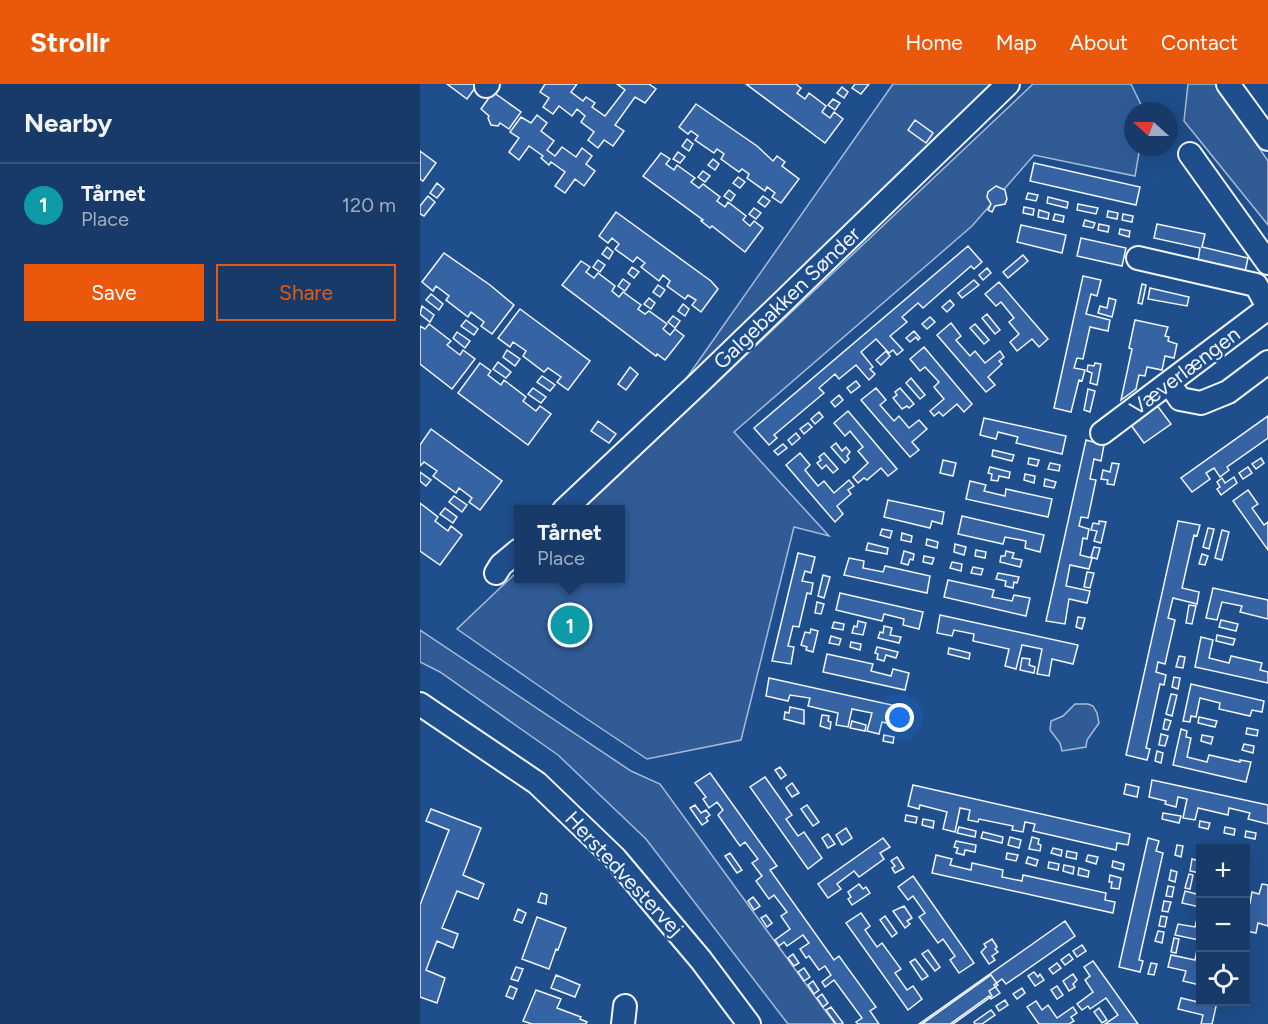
<!DOCTYPE html>
<meta charset="utf-8">
<style>
:root{--surface:#173a69;--page:#20416f;--text:#f1f3f6;--muted:#9eadc0;--line:#36547d;--accent:#ea580c}
body{margin:0;font-family:Figtree,sans-serif;background:var(--page);color:var(--text)}
.controls{position:absolute;right:18px;bottom:18px;display:grid;overflow:hidden;border-radius:0px;box-shadow:0 6px 24px #0002}
.controls button{width:54px;height:54px;display:grid;place-items:center;padding:0;border:0;border-bottom:2px solid var(--line);background:var(--surface);color:var(--text);font:30px sans-serif}
.compass{position:absolute;left:704px;top:18px;width:54px;height:54px;border-radius:50%;background:var(--surface);box-shadow:0 6px 24px #0002;rotate:291deg}
.you{position:absolute;left:480px;top:634px;width:21px;height:21px;margin:-15px;border:4px solid #fff;border-radius:50%;background:#1a73e8;box-shadow:0 0 0 9px #1a73e833}
.badge{display:grid;place-items:center;width:39px;height:39px;border-radius:50%;background:var(--accent);color:#fff;font-size:20px;font-weight:700}
.pin{position:absolute;translate:-50% -50%;border:3px solid #fff;box-shadow:0 2px 6px #0006}
.popup{position:absolute;left:94px;top:421px;width:111px;height:78px;box-sizing:border-box;display:grid;place-content:center;border-radius:0px;background:var(--surface);filter:drop-shadow(0 2px 4px #0005);font-size:20px;white-space:nowrap;color:var(--muted)}
.popup b{font-size:22px;color:var(--text)}
.popup::after{content:'';position:absolute;left:50%;top:100%;margin-left:-12px;border:12px solid transparent;border-top-color:var(--surface)}
.list{margin:0;padding:0;list-style:none}
h2{display:flex;justify-content:space-between;align-items:center;height:78px;margin:0;padding:0 24px;font-size:26px}
h2 small{font-size:20px;font-weight:400;color:var(--muted)}
.list li{display:grid;grid-template-columns:39px 1fr auto;gap:18px;align-items:center;box-sizing:border-box;height:84px;padding:0 24px;border-top:2px solid var(--line)}
.list b{display:block;font-size:22px;white-space:nowrap}
.list p{margin:0;font-size:20px;white-space:nowrap;color:var(--muted)}
.list em{font-size:20px;font-style:normal;color:var(--muted)}
.actions{display:flex;gap:12px;padding:18px 24px}
.actions a{flex:1;padding:14px 0;border:2px solid var(--accent);border-radius:0px;text-align:center;font-size:21px;color:var(--accent)}
.actions .main{background:var(--accent);color:#fff}
.icon{flex:none;width:33px;height:33px;fill:none;stroke:currentColor;stroke-width:2;stroke-linecap:round;stroke-linejoin:round}
.map{position:relative;flex:none;width:848px;height:940px;overflow:hidden}
header{display:flex;align-items:center;gap:36px;box-sizing:border-box;height:84px;padding:0 30px;background:var(--accent);color:#fff}
header strong{font-size:28px}
nav{display:flex;gap:33px;margin-inline-start:auto;font-size:21px}
main{display:flex}
aside{flex:1;background:var(--surface)}
.map>svg:first-child{display:block}
.built{fill:#305b95;stroke:#a8bbd7;stroke-width:1.5}
.building{fill:#3563a3;stroke:#f2f6ff;stroke-width:1.5}
.lines{fill:none;stroke-linecap:round;stroke-linejoin:round}
.minor-casing{stroke:#f2f6ff;stroke-width:26}
.minor{stroke:#1f4e8c;stroke-width:22}
.labels{text-anchor:middle;stroke-width:4.5;stroke-linejoin:round;paint-order:stroke}
.street-label{font-size:21px;fill:#f2f6ff;stroke:#1f4e8c}
</style>
<header>
<strong>Strollr</strong>
<nav><a>Home</a><a>Map</a><a>About</a><a>Contact</a></nav>
</header>
<main>
<aside>
<h2>Nearby<small></small></h2>
<ul class="list">
<li><span class="badge" style="background:#0f9aa8">1</span><div><b>Tårnet</b><p>Place</p></div><em>120 m</em></li>
</ul>
<div class="actions"><a class="main">Save</a><a>Share</a></div>
</aside>
<div class="map">
<svg width="848" height="940" viewBox="0 0 848 940">
<rect width="100%" height="100%" fill="#1f4e8c"/>
<!-- built -->
<path class="built" d="M473 0H576L254 312Z
M613 0H711L724 27H713V63H720L715 92 614 71 552 142 314 348 409 452 374 443 321 656 227 675 158 629 37 545 99 486V494H201V426L163 425Z
M768 0H796L848 77V141L764 37Z
M0 546 211 687 240 700 415 940H368L226 755 138 671 20 588 0 578Z
M655 620H668L673 622 677 629 679 639 667 656 666 663 642 667 640 659 630 646 631 637 643 632Z"/>
<!-- building -->
<path class="building" d="M27 0H58L47 15Z
M125 0H157L151 8 163 17 166 13 175 19 172 23 185 32 205 6 197 0H229L236 5 225 19 215 13 195 41 204 47 193 62 184 56 178 64 168 56 174 48 161 38 165 32 157 25 152 32 139 22 133 30 123 23 129 14 120 8Z
M326 0H376L381 4 377 9 385 15 389 9 406 22 402 28 410 34 414 28 423 35 405 59Z
M435 0H434H449L441 10 432 4Z
M422 3 428 8 424 14 417 9Z
M73 8 101 28 89 45 80 39 78 42 71 41 68 34 69 32 61 25Z
M413 15 420 19 415 26 408 21Z
M276 20 337 62 353 77 357 72 365 78 362 82 379 95 361 119 352 113 355 109 347 103 345 107 327 94 329 90 322 85 319 88 301 75 304 70 297 65 294 69 275 56 278 52 271 47 268 50 259 43Z
M117 31 127 39 121 47 134 57 127 66 135 72 142 63 156 73 162 64 172 72 166 80 175 87 164 102 155 95 145 109 135 102 145 88 131 78 129 81 121 74 123 72 109 62 99 76 89 68 99 54 90 48 101 33 111 39Z
M495 36 513 49 506 59 488 46Z
M267 55 273 60 269 67 262 62Z
M0 67 16 79 3 97 0 95Z
M258 68 265 73 260 79 253 75Z
M241 69 250 75 246 80 254 86 257 81 275 94 271 98 279 104 283 100 300 113 297 117 305 123 308 118 326 132 323 136 330 142 334 137 343 144 325 168 292 142 290 144 281 137 283 136 223 92Z
M293 75 299 80 295 86 288 81Z
M614 79 720 103 716 121 610 97Z
M283 87 290 92 285 98 278 93Z
M318 93 325 98 320 104 313 99Z
M17 99 24 105 17 114 10 109Z
M576 102 585 106 587 115 585 120 575 122 572 128 568 126 571 120 567 113 568 108Z
M309 106 315 111 311 117 304 112Z
M608 109 618 111 616 117 606 115Z
M8 112 15 118 4 132 0 130V122Z
M343 112 350 117 345 123 338 118Z
M628 113 648 118 647 124 627 119Z
M658 120 678 124 676 130 657 126Z
M604 123 614 125 613 131 603 129Z
M334 124 341 129 336 135 329 130Z
M619 126 629 129 628 135 618 133Z
M688 127 698 129 697 135 687 133Z
M196 128 291 197 298 205 281 228 272 221 276 216 268 211 265 215 247 202 250 197 243 191 239 197 221 183 225 179 217 173 213 178 195 165 199 160 192 154 188 159 179 152Z
M635 130 644 132 643 138 633 136Z
M703 130 713 132 712 138 702 136Z
M665 136 675 139 673 144 663 142Z
M679 140 689 142 688 148 678 146Z
M737 140 785 150 782 163 828 174 825 188 778 177 780 164 734 154Z
M601 141 646 151 642 169 597 158Z
M700 145 710 147 709 153 699 150Z
M661 154 706 164 702 182 657 172Z
M548 162 562 178 554 185 551 182 503 224 498 219 482 233 487 238 470 252 483 266 477 271 473 266 469 269 456 255 441 268 453 283 450 285 455 290 449 296 436 281 419 295 415 290 399 304 404 309 354 351 357 354 349 361 334 344Z
M187 163 193 168 189 175 182 170Z
M24 169 70 201 94 221 72 250 61 242 64 238 51 228 48 233 26 216 29 212 16 202 13 207 2 198Z
M603 171 608 177 588 194 583 188Z
M178 176 185 181 180 188 173 183Z
M161 177 170 183 166 188 174 194 178 189 195 202 192 207 199 213 203 208 221 221 218 225 225 230 229 227 247 240 243 245 250 251 255 245 264 252 245 276 237 270 236 272 142 201Z
M212 183 219 188 214 194 208 189Z
M567 184 571 189 563 196 559 191Z
M663 192 681 196 677 212 671 210 666 230 690 236 688 247 670 243 663 275 657 274 654 284 665 286 662 297 659 296 651 328 634 324Z
M203 195 210 200 205 207 198 202Z
M554 196 559 201 542 214 538 209Z
M579 198 628 255 619 263 612 255 597 267 590 258 599 250 589 238 594 234 581 218 576 222 565 210Z
M722 200 726 201 722 220 718 219Z
M238 201 245 206 240 213 233 208Z
M730 204 769 213 767 222 728 215Z
M11 210 23 220 19 226 6 216Z
M229 214 235 219 231 225 224 220Z
M689 214 696 216 692 233 678 229 680 222 687 224Z
M530 216 534 221 527 228 522 223Z
M263 220 269 225 265 232 258 227Z
M2 222 14 231 10 238 0 230Z
M100 225 170 277 148 306 137 298 141 293 128 284 124 288 103 272 106 267 93 258 90 263 78 254Z
M567 230 580 246 575 250 562 234Z
M253 232 260 237 255 244 248 238Z
M510 233 515 238 507 245 502 240Z
M46 236 58 245 54 251 41 242Z
M715 236 748 243 745 252 749 253 748 257 757 260 754 274 745 272 742 286 727 283 725 292 719 291 716 305 701 316 712 265 709 264Z
M531 239 541 252 536 256 550 272 555 267 565 279 580 267 584 273 579 277 582 280 568 293 575 301 566 308 517 251Z
M9 240 31 257 27 261 40 271 43 266 55 275 32 305 0 280V242L5 245Z
M555 240 569 256 564 260 550 244Z
M494 247 500 254 498 256 496 253 490 258 486 254Z
M37 248 50 257 45 264 33 254Z
M504 263 552 320 544 328 537 320 523 332 519 328 514 332 510 327 524 315 514 303 519 298 505 283 500 287 490 275Z
M87 266 100 275 95 282 83 273Z
M466 267 470 272 461 281 456 276Z
M78 278 91 288 86 294 73 285Z
M60 279 71 287 68 291 81 301 84 296 106 313 103 317 116 327 120 322 131 330 108 361 38 309Z
M675 279 681 280 677 301 670 299 672 289 667 287 668 281 674 282Z
M210 283 218 290 206 306 198 300Z
M122 292 135 301 130 307 117 298Z
M491 294 505 311 500 315 486 299Z
M436 297 440 302 431 309 427 304Z
M113 304 126 313 121 319 108 310Z
M456 304 466 316 460 321 474 337 479 332 489 344 499 336 507 345 492 358 499 366 490 373 441 316Z
M480 304 494 320 489 324 487 322 482 325 473 314 477 311 475 308Z
M668 305 675 307 670 328 664 326Z
M419 311 423 316 415 323 411 318Z
M733 316 751 340 724 359 708 337Z
M428 327 477 385 468 392 461 384 447 396 444 394 438 399 433 393 448 379 438 367 443 363 430 347 425 352 414 339Z
M399 328 403 333 395 340 391 335Z
M848 332V354L807 383 809 386 800 393 794 384 786 389 790 395 772 408 761 394Z
M564 334 646 352 642 370 596 359 598 353 578 348 576 355 560 351Z
M178 337 196 350 189 359 171 347Z
M388 339 392 343 384 350 380 345Z
M11 345 82 397 60 426 49 418 52 414 39 404 36 409 13 392 17 387 4 378 0 382V361Z
M376 349 380 354 372 361 368 356Z
M666 356 684 361 681 377 674 375 670 395 676 396 668 434 661 433 659 442 669 445 667 455 663 454 660 471 672 474 669 485 650 481 646 502 670 507 667 519 649 515 645 540 626 537Z
M416 359 422 367 426 363 430 368 427 372 429 375 425 379 411 363Z
M363 360 367 364 358 371 354 367Z
M573 366 594 371 592 377 572 372Z
M380 369 390 381 385 386 398 402 404 397 414 409 429 396 434 402 428 406 431 410 417 422 423 430 415 438 366 381Z
M404 369 418 385 413 389 406 381 402 385 397 379 401 376 399 373Z
M609 374 619 376 617 382 608 380Z
M841 374 844 379 836 385 832 380Z
M523 376 536 379 533 392 520 389Z
M630 379 640 381 639 387 628 385Z
M692 379 699 380 694 401 687 400 688 396 681 395 683 386 690 388Z
M570 383 590 388 589 394 579 392 578 397 571 396 572 390 568 389Z
M828 383 832 389 823 395 819 389Z
M0 388 11 396 6 402 0 397Z
M605 390 615 392 614 399 604 396Z
M814 393 817 399 801 411 797 405 800 403 797 398 802 394 805 399Z
M625 395 636 398 634 404 624 402Z
M550 397 566 401 564 407 585 412 586 405 632 415 628 433 546 415Z
M828 406 838 420 832 424 844 441 848 438V466L813 417Z
M34 412 47 421 42 428 29 418Z
M468 416 524 428 522 440 512 437 510 444 464 433Z
M0 419 18 433 15 437 28 447 31 442 42 451 20 481 0 467Z
M25 424 37 433 33 439 20 430Z
M542 432 624 451 620 468 605 464 606 457 585 453 583 460 538 450Z
M679 437 686 438 681 459 674 457 677 447 671 446 673 439 679 440Z
M758 437 780 441 777 452 774 451 762 504 779 508 777 520 753 514 748 534 755 536 745 580 738 578 736 588 746 591 744 601 740 600 726 664 730 665 727 676 706 671Z
M788 444 794 445 789 465 783 463Z
M462 445 472 447 470 454 460 451Z
M802 446 809 448 802 476 795 474Z
M482 449 492 452 491 458 481 456Z
M507 455 518 458 517 464 506 461Z
M448 459 468 464 467 470 446 466Z
M535 460 546 463 544 471 534 468Z
M674 463 680 464 677 475 671 473Z
M556 466 566 468 565 474 555 472Z
M484 467 494 470 493 476 490 475 488 481 481 479Z
M586 467 594 469 592 474 602 476 600 483 580 478 581 472H585Z
M378 469 395 473 391 489 385 487 382 497 393 499 391 510 387 509 379 543 373 542 368 562 374 563 371 580 352 577Z
M782 470 788 472 785 481 779 480Z
M504 472 514 474 512 480 503 478Z
M429 474 444 477 443 484 463 488 465 482 510 492 507 509 424 491Z
M532 478 542 480 541 487 530 484Z
M553 483 563 485 561 491 551 489Z
M667 488 674 489 670 504 664 503Z
M578 489 599 493 597 499 594 498 593 504 585 502 586 497 576 495Z
M403 491 410 493 404 514 398 512Z
M528 496 574 506 572 513 592 517 594 511 610 514 606 532 524 513Z
M793 504 848 516V535L820 528 822 522 802 518 797 536 786 534Z
M420 509 503 528 499 545 483 541 484 535 464 530 462 537 416 526Z
M397 518 404 520 401 530 395 529Z
M769 521 776 522 772 540 766 539Z
M520 531 658 561 653 580 632 575 629 592 617 590 622 565 602 561 596 585 585 582 589 565 553 557 554 550 534 546 532 552 517 549Z
M658 533 665 534 662 545 656 543Z
M146 534 157 537 154 549 142 545Z
M801 536 818 540 816 547 799 543Z
M438 537 446 539 443 551 432 549 434 542 437 543Z
M414 538 424 540 423 546 412 544Z
M464 542 472 544 470 551 481 553 479 559 458 554 460 548 463 549Z
M391 545 398 547 393 568 386 566 387 563 381 561 385 548 390 549Z
M797 551 815 555 813 561 796 557Z
M411 552 421 555 419 561 409 559Z
M781 553 793 556 789 574 809 579 811 572 842 579 840 586 848 588V599L775 583Z
M431 558 441 560 440 566 430 563Z
M457 563 478 568 476 574 466 571 464 577 457 575 458 570 455 569Z
M529 564 550 569 549 575 528 570Z
M407 570 453 580 451 587 471 592 473 585 489 589 485 606 403 588Z
M759 572 765 573 763 584 756 583Z
M602 574 610 575 609 581 615 583 614 589 600 586Z
M754 593 760 594 758 605 752 603Z
M349 594 481 623 477 642 462 638 459 650 447 647 452 629 432 625 428 643 416 641 418 629 388 622 390 614 370 611 368 617 346 612Z
M771 600 844 617 842 628 832 626 830 632 799 625 800 619 780 614 776 633 771 632 770 638 763 637Z
M751 610 757 611 752 632 746 630Z
M370 623 384 626V640L364 635 365 628 369 629Z
M402 631 409 632 408 637 411 638 410 645 400 642Z
M779 633 797 637 795 643 778 639Z
M745 635 751 637 748 646 743 645Z
M432 637 446 641 445 647 430 644Z
M827 644 838 646 837 652 826 650Z
M761 645 767 647 766 653 771 654 767 673 787 678 789 671 820 678V676L831 678 826 698 753 681Z
M741 650 748 652 745 662 739 661Z
M464 651 474 653 473 659 463 657Z
M782 651 793 653 791 660 781 657Z
M824 660 834 662 833 669 822 666Z
M737 667 743 669 741 679 735 677Z
M360 683 366 691 361 695 355 686Z
M290 689 357 782 350 786 414 876 419 872 456 923 450 927 459 940H438L436 938 442 934 414 896 405 903 402 898 411 891 405 882 399 886 389 872 386 874 380 865 389 859 383 851 367 862 364 858 359 862 355 856 370 845 361 832 367 828 354 811 349 815 336 797 342 792 332 779 338 775 325 758 320 762 298 731 303 726 297 718 289 724 283 715 286 713 275 699Z
M345 693 372 731 366 735 378 752 384 748 402 774 388 785 330 703Z
M732 696 848 721V740L828 735 830 729 809 724 808 731 778 724 775 736 763 734 767 715 758 713 756 723 745 720 746 717 729 713Z
M372 699 379 709 372 713 366 704Z
M706 700 719 703 717 713 704 710Z
M493 701 710 750 708 761 697 759 696 766 613 747 615 740 605 738 603 748 592 746 593 742 559 735 558 738 548 736 550 726 540 724 535 748 523 745 527 728 500 721 499 725 488 722Z
M275 721 281 729 286 726 290 731 286 734 288 737 282 741 270 724Z
M387 721 399 738 393 742 381 725Z
M11 725 61 744 43 791 64 800 58 815 37 807 22 844 38 850 33 864 17 857 6 886 25 894 17 919 0 913V821L29 746 6 737Z
M743 729 761 732 759 739 742 735Z
M486 731 497 733 496 739 485 737Z
M503 735 514 737 513 744 502 741Z
M780 737 790 739 788 745 779 743Z
M539 743 556 747 555 753 537 749Z
M805 743 815 745 814 751 804 749Z
M426 744 432 754 422 761 416 751Z
M826 747 836 749 835 755 825 753Z
M563 748 583 753 582 759 561 754Z
M408 750 415 760 408 764 402 754Z
M590 753 601 756 599 764 588 761Z
M612 753 619 755 618 760 621 761 620 767 609 765Z
M463 754 470 763 460 769 464 775 439 793 434 787 417 800 421 805 408 814 398 800Z
M728 754 739 757 736 767 743 769 719 876 723 877 720 888 699 883Z
M536 757 556 761 555 768 545 766 544 771 536 769 538 764 534 763Z
M757 761 763 762 761 773 755 771Z
M633 764 642 766 641 772 631 769Z
M647 767 657 769 656 775 646 773Z
M310 769 322 786 317 789 305 772Z
M587 769 598 771 596 777 586 775Z
M516 771 532 775 530 781 551 786 552 779 583 786 582 793 602 797 603 791 686 809 685 816 695 818 693 829 512 789Z
M668 771 678 773 676 780 666 777Z
M477 773 484 784 475 789 472 784 475 782 471 777Z
M608 773 618 776 616 782 606 779Z
M772 775 780 777V789L770 787Z
M693 777 704 780 703 786 692 783Z
M629 778 639 780 638 786 628 784Z
M644 781 654 783 653 790 643 787Z
M659 784 669 787 668 793 658 791Z
M751 786 757 788 755 798 749 796Z
M769 790 773 791 770 805 765 804Z
M690 791 701 794 699 805 691 804 692 798H689Z
M493 792 554 879 539 889 530 876 535 872 523 855 518 859 499 833 505 829 493 812 488 816 478 803Z
M439 800 443 805 446 803 450 809 432 821 428 815 431 813 428 808Z
M842 800 848 801V842L838 839 836 849 826 847V818L830 819 832 808 839 810Z
M748 802 754 803 752 813 746 812Z
M765 807 780 811V901L763 897 766 887 748 883 751 871 775 876 779 856 755 851 758 840 775 843 780 823 762 819Z
M121 809 127 811 126 820 118 818Z
M333 813 340 822 334 826 328 817Z
M744 817 751 818 748 828 742 827Z
M484 822 492 834 487 837 490 840 485 844 473 827Z
M98 825 106 829 102 839 94 836Z
M441 829 450 842 445 846 457 863 462 859 481 885 475 889 487 906 493 902 502 915 488 926 426 839Z
M346 831 352 839 347 843 341 834Z
M465 832 477 849 472 853 460 836Z
M741 832 747 833 745 843 739 842Z
M117 833 146 844 138 866 136 865 129 885 102 875Z
M645 837 655 852 586 900 582 895 574 901 580 909 571 915 569 912 530 940H499Z
M738 847 744 848 742 859 735 857Z
M754 854 759 855 756 869 751 868Z
M572 855 577 863 575 865 578 868 572 872 575 876 569 880 561 868 566 863 564 860Z
M662 861 666 867 657 873 653 867Z
M508 866 520 883 515 887 502 870Z
M373 870 379 879 374 882 368 874Z
M649 870 653 875 645 881 641 876Z
M495 875 508 892 502 896 490 878Z
M673 877 718 940H685L698 931 686 914 670 925 668 922 662 926 657 920 673 908 665 896 670 892 664 883Z
M637 879 641 884 633 890 629 885Z
M731 879 737 880 734 891 728 890Z
M96 883 103 885 98 897 91 895Z
M384 884 390 893 384 897 378 888Z
M614 888 618 893 620 890 624 896 615 902 608 892Z
M653 890 657 896 653 900 655 903 649 907 643 897Z
M136 891 160 901 155 913 131 904Z
M571 891 578 901 569 907 572 912 533 940H502Z
M393 897 399 906 394 910 388 901Z
M90 902 97 905 93 915 86 912Z
M637 902 643 911 637 915 631 906Z
M602 904 605 909 597 915 593 910Z
M116 906 141 915 137 924 161 933 160 935 167 938 166 940H112L103 937Z
M780 909V918H797L792 940H781L783 931 758 925 761 914 778 918Z
M402 910 408 919 403 923 397 914Z
M585 916 588 921 579 927 576 922Z
M616 917 622 926 628 921 637 934 653 923 657 929 651 933 654 937 649 940H619L607 923Z
M411 923 423 939 422 940H416L406 926Z
M679 924 687 936 682 939 674 928Z
M571 926 575 931 562 940H555L554 938Z"/>
<g class="lines">
<!-- minor casing -->
<g class="minor-casing">
<path id="minor" d="M808 0 848 55
M66 2 68 0
M770 70 848 179
M718 174 836 201 848 223
M749 299 760 315 781 319 808 308 848 278
M682 349 848 224
M144 426 281 297 588 0
M76 489 81 481 99 466
M0 620 117 699 195 774 281 876 329 940
M203 940 205 922"/>
</g>
<!-- minor -->
<use href="#minor" class="minor"/>
</g>
<g class="labels">
<!-- street labels -->
<g class="street-label">
<text transform="translate(367 214) rotate(-44)" y="7">Galgebakken Sønder</text>
<text transform="translate(765 287) rotate(-37)" y="7">Væverlængen</text>
<text transform="translate(204 790) rotate(47)" y="7">Herstedvestervej</text>
</g>
</g>
</svg>
<div class="controls">
<button>+</button>
<button>−</button>
<button><svg class="icon" aria-label="locate" viewBox="0 0 24 24"><circle cx="12" cy="12" r="6"/><path d="M12 2v4M12 18v4M2 12h4M18 12h4"/></svg></button>
</div>
<svg class="compass" viewBox="-18 -18 36 36"><path d="M0-13l5 13h-10z" fill="#e53935"/><path d="M0 13l5-13h-10z" fill="#9eadc0"/></svg>
<div class="you"></div>
<div class="pin badge" style="left:150px;top:541px;background:#0f9aa8">1</div>
<div class="popup"><b>Tårnet</b>Place</div>
</div>
</main>
